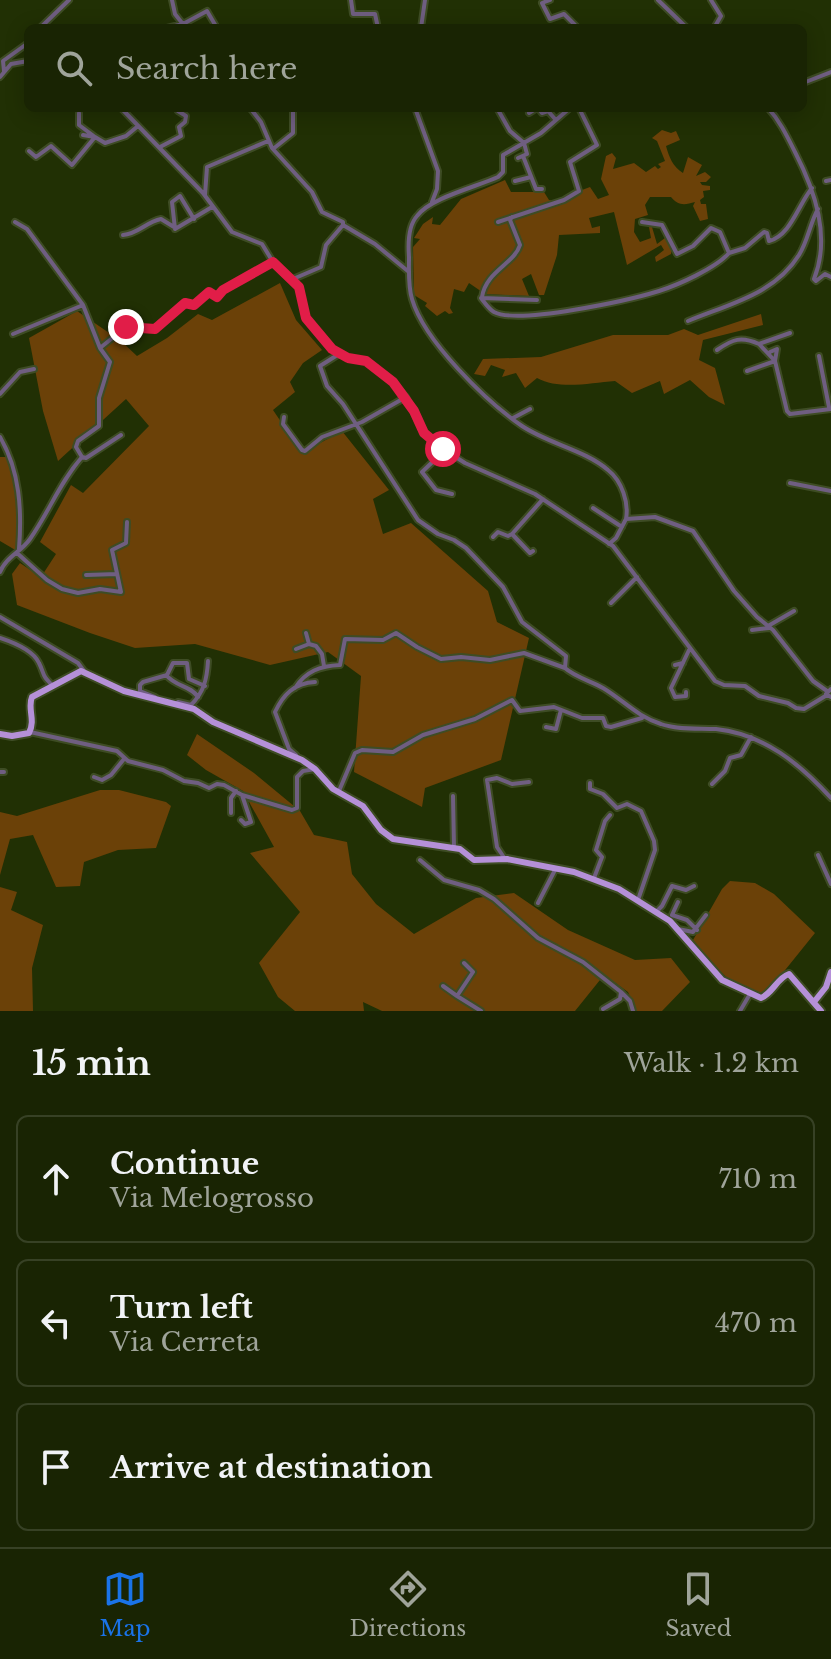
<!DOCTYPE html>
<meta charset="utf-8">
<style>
:root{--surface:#192403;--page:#222c0d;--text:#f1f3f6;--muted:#9fa49a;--line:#374125;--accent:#1a73e8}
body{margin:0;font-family:"Libre Baskerville",serif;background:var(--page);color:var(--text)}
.stop{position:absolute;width:24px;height:24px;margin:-18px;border:6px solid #e11d48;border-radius:50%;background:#fff}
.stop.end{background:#e11d48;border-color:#fff;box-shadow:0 2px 8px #0008}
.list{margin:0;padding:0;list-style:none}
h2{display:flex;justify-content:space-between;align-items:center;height:104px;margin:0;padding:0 32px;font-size:34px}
h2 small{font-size:26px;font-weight:400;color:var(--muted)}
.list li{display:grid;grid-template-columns:52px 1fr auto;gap:24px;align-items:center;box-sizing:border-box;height:128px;margin:0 16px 16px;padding:0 16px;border:2px solid var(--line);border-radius:12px}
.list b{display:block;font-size:30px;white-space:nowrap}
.list p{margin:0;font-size:26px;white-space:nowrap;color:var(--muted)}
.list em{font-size:26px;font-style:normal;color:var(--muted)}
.icon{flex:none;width:44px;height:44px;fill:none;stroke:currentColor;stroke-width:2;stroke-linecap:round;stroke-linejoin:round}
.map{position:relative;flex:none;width:831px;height:1011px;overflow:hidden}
.search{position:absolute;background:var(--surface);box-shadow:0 4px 20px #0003;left:24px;right:24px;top:24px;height:88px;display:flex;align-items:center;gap:20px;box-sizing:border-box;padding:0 28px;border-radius:12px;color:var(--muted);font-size:30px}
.sheet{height:536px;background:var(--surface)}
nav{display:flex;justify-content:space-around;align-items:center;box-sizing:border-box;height:112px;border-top:2px solid var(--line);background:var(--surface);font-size:22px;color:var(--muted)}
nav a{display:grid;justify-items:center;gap:4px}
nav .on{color:var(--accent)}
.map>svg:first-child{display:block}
.green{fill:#6b4108}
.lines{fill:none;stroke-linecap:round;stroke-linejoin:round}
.minor-casing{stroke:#3e4c24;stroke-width:8}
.major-casing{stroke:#3e4c24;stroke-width:10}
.minor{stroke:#6f5e81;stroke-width:4}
.major{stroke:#b590d8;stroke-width:6}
.route{stroke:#e11d48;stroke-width:10}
</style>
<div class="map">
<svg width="831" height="1011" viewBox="0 0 831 1011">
<rect width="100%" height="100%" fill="#213004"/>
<!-- green -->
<path class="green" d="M662 130 671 133 676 131 680 140 666 146C669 157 673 167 683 173L688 157 702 165 696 176 705 172 711 177 706 182H700L702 185 710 186V190L703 191 704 197 700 200 701 204H706L708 219 700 221 693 206 695 202C685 205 678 206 671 197H650L645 205 648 215 635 219 634 232 640 242 651 238 649 227H652L657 244 665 238 672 249 671 254 656 262 655 257 664 250 661 245 627 265 614 212 589 218 592 228 600 226V233L559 235 557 255 544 295H539L531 274 522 279 529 296 485 294 469 283 464 292 454 289 450 308 453 313 449 314 445 311 437 316 425 306 427 303 414 295 413 247 420 239 414 238 423 224 433 217 432 224 440 225 461 199 505 180 511 192H544L549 200C569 202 570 203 582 190L590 187 598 199 609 195 601 179 606 156 612 153 616 158 613 169 634 163 646 172 655 166 658 169 661 167 658 164 665 161 657 141 652 138Z
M280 283 296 320 322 350 303 363 290 382 295 392 273 410 302 453 342 431 389 490 373 499 383 534 411 523 488 591 497 622 529 638 501 760 425 788 422 807 354 772 361 676 328 652 270 665 195 644 135 648 90 633 17 605 12 574 20 563 41 577 56 554 40 542 71 485 83 493 149 426 126 399 58 461 43 411 29 338 77 311 121 341 137 356 167 338 198 314 212 320Z
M761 314 763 325 703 340 699 360 715 368 725 405 709 397 690 380 664 394 660 381 632 393 615 381C590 383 559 390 537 378L525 388 516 373 502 377 505 370 491 365 485 376 474 374 483 359 541 357 613 335H668L684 329 698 335Z
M0 457H8L21 514 17 551 0 541Z
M197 734 254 773 300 811 314 835 347 842 352 874 376 904 414 934 476 898 514 893 568 930 635 960 671 958 690 982 662 1011H636L628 992 604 975 575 1011H382L363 1002 364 1011H295L278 997 259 963 300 912 250 853 274 847 243 791 206 770 187 755Z
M100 790H119L166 802 171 806 156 848 118 850 84 862 80 886 56 887 33 835 10 839 0 875V812L17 816Z
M730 881 755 883 774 894 815 933 765 995C733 992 711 962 693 940L722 889Z
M0 887 17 892 11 910 43 925 32 968 33 1011H0Z"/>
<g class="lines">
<!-- minor casing -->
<g class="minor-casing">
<path id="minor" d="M172 0 175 14 186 28
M351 0 353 14H375L378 28
M550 0 542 3 550 19 564 14 577 27
M658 0 687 28
M711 0 721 16 714 28
M40 28 69 0
M167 28 183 24 207 11 217 28
M421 28 425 0
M627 28H632
M4 71 3 61 28 43
M0 77 11 64 28 61
M803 83 831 72
M121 108 203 193 232 232 262 244 273 262 299 287 306 318 332 349 348 358 366 361 393 382 406 397 424 433 443 449 465 463 535 494 613 546 715 681 724 685 745 686 759 696 788 703 796 708 804 709 827 695
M250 108 261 122 272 148 312 192 322 212 343 222V225L375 244 409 272
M415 108 438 171 437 189 432 202
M497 108 510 131 524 143 527 154 518 158
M538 108 542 113 548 111 555 119
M570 108 541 133 503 155V172L498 177C476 187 430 198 417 216 408 226 408 244 409 257 409 271 408 286 412 299 424 341 487 402 522 426 549 444 585 450 608 470 622 481 629 503 626 519
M768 108C780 121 787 136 795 152 815 191 831 237 814 279L816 281 825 274 831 277
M529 113 537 108
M83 135 95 137 105 143 126 136 138 126
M160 147 181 136 179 127 185 122 186 116 178 111
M273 149 293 133V108
M29 151 36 157 51 146 72 165 95 137 79 125V113
M523 156 536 189H542
M515 181 531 177
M826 181 831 180
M205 195 207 167 268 141
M194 219 180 196 172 202 175 229 212 207
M15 222 27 229 83 305
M498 222 564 200 579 191 570 162 597 145 579 108
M642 222 662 225 677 254 693 246 711 228 720 232 729 253 745 248 764 232 767 233 769 241C791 235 798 205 812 188
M123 235C138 234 146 222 161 219L174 227
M293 279 321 267 326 245 343 225
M482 297C486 271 514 264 520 245L510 220 512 217
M537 300 481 298C485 303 489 309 494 312 518 325 630 300 659 291 678 285 716 268 729 253
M688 321C729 304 775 294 799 255 808 241 810 223 818 209
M13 334 83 305 100 348
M717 350C733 339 741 336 759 344
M770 352 777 349 775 361 759 344 790 333
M339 354 320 366 327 386 343 404 418 520 438 534 454 540 466 548 503 587 522 622 566 656 565 668C575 677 591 681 603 688 623 700 638 717 661 724 677 730 699 728 716 729 764 734 800 764 831 798
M819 356 829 407
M747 371 775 361 787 411 790 414 831 409
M0 394 20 372 34 369
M284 417 283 424 302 450 305 451 322 437 362 422 406 397
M513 418 530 409
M0 437C20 471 22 511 19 549
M445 450 422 472 436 490 452 494
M82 457 86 458 121 435
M790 483 831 491
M593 508 622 527
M493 537 498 532 508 536 512 534
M609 544 616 538 626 519 655 517 693 531 734 591 757 617 773 630 813 681 827 691
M533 551 530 553 512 534 543 499
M17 553 47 580 62 589 78 593 100 589 121 592 112 550 126 543 127 522
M0 572C6 557 21 552 30 539 49 512 60 482 82 457L76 447 78 441 99 426V398L110 362 100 348 126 327 155 329 185 303 194 305 209 292 217 297 223 290 273 262
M86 575 117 574
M611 603 637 577
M0 617 78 663 84 671
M768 626 794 611
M752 630 769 628
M306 633 309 644
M0 638C12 642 33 650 39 663 45 675 41 674 52 685
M296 649 309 644 316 646 322 654 324 666
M675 665 683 663
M166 675C176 687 190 685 198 697
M295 688C306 671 320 666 340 665L345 639 383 640 396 633 417 647 441 659 461 657 490 660 524 653 565 668
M831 689 826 694 831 697
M686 692V696L675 697 671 688 690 648
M155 697 140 691V685L143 682 167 675 173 663H187L189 679 205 686
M178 702 191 705C204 692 207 679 208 661
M546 727 556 729 561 710
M30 732 117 751 128 761 163 770 184 781 198 783 209 788 217 784 224 785 242 795 292 810 297 808V777L303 771 315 769
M296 755 289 749 275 712C283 695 294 683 315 682
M0 772H4
M94 777 102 780 111 775 124 759
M590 783V789L603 794 617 808 627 804 641 811 654 841 655 850 638 900
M712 784 725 771 730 758 741 755 751 737
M339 791 355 753 362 750 393 752 423 735 475 719 512 700 520 711 554 707 582 718H603L606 726 611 727 642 718
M453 796 454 848
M231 813V798L236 791
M241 820 245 824 251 822 242 795
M818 855 831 884
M505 859 497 847 487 780 497 778 512 784 529 782
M420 860 444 880 479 890 494 899 538 938 583 962 621 992
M594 878 602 857 596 850 605 821 610 815
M678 902 672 915 687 920 697 930
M538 903 555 870
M656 912 662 906 672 886 686 890 694 886
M678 929 693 932 706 915
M464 963 473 972 457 996 481 1011
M443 986 457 996
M603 1009 620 999 621 992 630 1001 633 1011
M740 1011 750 994"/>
</g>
<!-- major casing -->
<g class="major-casing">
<path id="major" d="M0 734 12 736 29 733C36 720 27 708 32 697L81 671 124 691 194 709 213 722 302 760 315 769 333 789 363 806 381 830 393 839 460 849 474 860 507 859 574 872 619 889 670 921 722 980 761 998C773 993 777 978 789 974L821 1011
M814 1002 826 987 831 972"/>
</g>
<!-- minor -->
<use href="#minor" class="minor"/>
<!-- major -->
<use href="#major" class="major"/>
</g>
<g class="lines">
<!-- route -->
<path class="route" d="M126 327 155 329 185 303 194 305 209 292 217 297 223 290 273 262 299 287 306 318 332 349 348 358 366 361 393 382 414 411 424 433 443 449"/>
</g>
</svg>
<div class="stop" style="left:443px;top:449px"></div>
<div class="stop end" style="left:126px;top:327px"></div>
<div class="search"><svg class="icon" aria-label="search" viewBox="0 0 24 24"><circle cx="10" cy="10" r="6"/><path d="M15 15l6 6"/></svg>Search here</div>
</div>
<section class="sheet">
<h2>15 min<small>Walk · 1.2 km</small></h2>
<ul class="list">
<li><svg class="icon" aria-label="ahead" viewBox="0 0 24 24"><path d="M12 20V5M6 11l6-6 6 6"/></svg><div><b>Continue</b><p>Via Melogrosso</p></div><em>710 m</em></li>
<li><svg class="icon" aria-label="left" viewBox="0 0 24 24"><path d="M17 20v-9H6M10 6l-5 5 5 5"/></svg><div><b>Turn left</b><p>Via Cerreta</p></div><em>470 m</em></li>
<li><svg class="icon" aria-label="arrive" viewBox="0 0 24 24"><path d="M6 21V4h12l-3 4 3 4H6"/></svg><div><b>Arrive at destination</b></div></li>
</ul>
</section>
<nav>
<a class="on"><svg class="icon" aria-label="map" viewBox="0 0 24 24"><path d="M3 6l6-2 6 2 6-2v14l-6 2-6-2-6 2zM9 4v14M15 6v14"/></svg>Map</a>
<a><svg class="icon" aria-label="directions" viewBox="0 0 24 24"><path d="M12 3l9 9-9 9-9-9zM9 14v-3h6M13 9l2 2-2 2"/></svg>Directions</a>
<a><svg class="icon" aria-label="saved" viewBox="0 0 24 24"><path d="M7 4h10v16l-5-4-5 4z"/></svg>Saved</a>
</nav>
